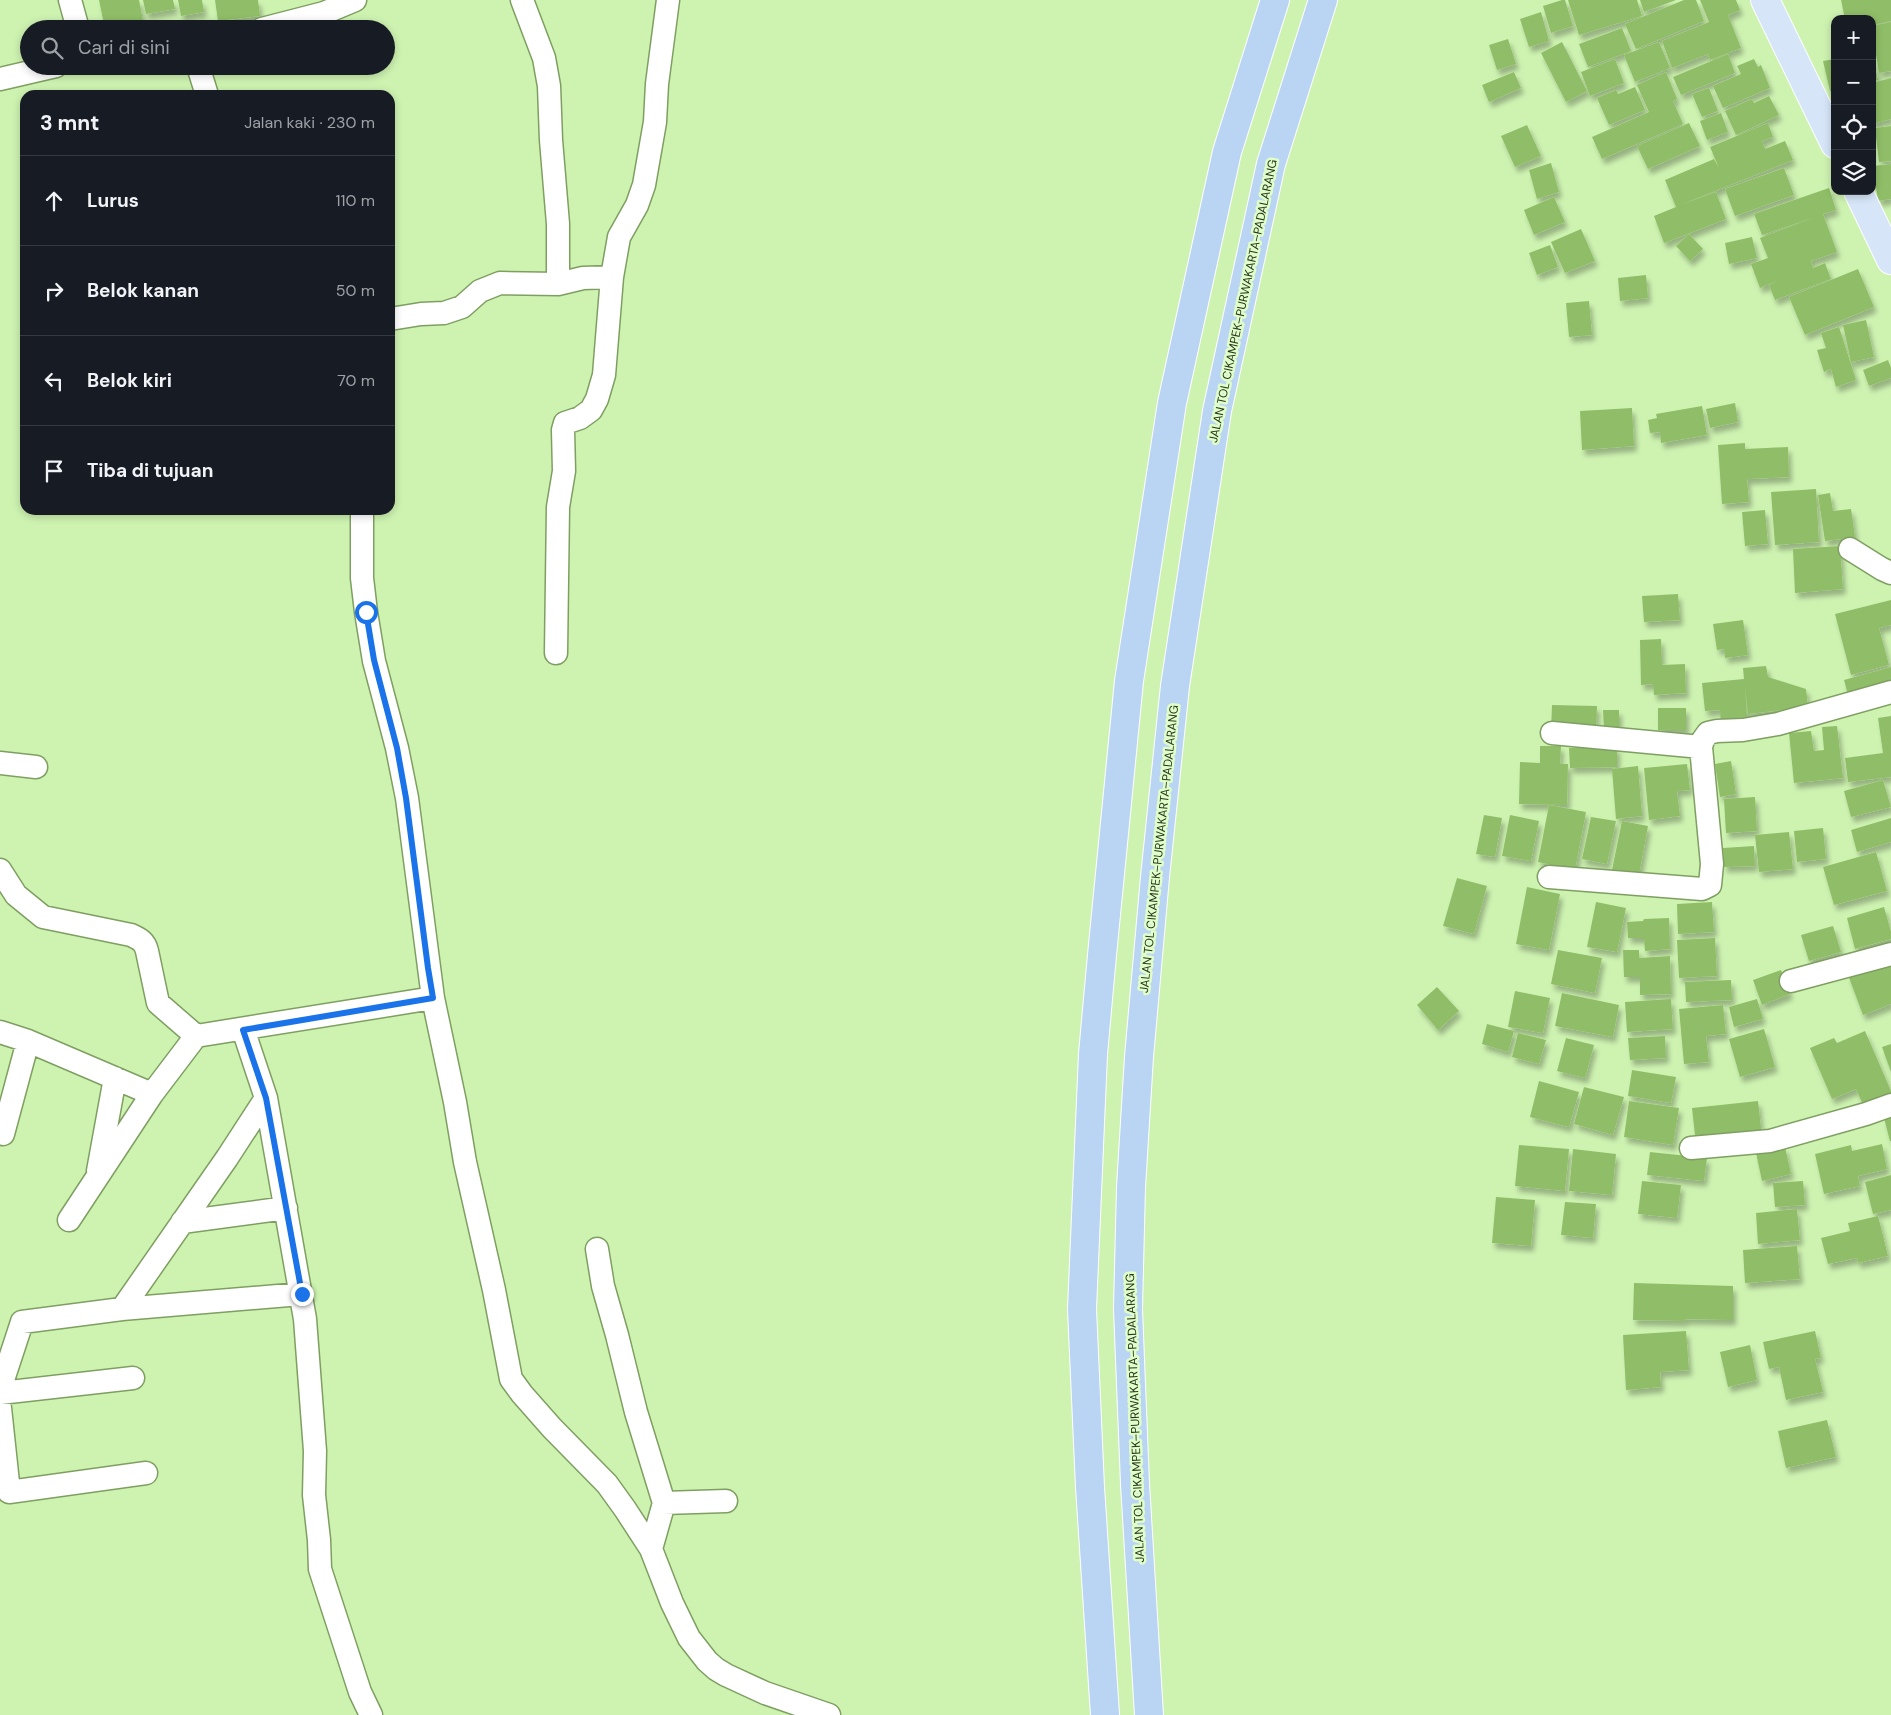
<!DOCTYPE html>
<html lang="id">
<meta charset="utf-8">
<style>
:root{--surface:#171b24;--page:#20242c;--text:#f1f3f6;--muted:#9ea1a6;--line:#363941}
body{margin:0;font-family:"DM Sans",sans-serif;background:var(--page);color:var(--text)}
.controls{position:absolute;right:15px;top:15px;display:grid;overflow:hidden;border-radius:10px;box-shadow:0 2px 8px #0003}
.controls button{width:45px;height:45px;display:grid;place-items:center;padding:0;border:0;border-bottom:1px solid var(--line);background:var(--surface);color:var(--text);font:25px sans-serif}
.stop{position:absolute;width:15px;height:15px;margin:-11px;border:4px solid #1a73e8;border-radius:50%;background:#fff}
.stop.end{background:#1a73e8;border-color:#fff;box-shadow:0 1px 5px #0008}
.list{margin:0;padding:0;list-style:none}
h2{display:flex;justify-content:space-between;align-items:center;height:65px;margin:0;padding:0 20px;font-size:21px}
h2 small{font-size:16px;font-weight:400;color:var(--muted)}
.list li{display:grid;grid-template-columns:32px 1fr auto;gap:15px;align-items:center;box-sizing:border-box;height:90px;padding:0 20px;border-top:1px solid var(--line)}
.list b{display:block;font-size:19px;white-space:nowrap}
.list em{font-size:16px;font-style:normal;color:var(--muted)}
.icon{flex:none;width:28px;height:28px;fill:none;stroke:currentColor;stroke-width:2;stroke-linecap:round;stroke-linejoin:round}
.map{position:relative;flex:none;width:1891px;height:1715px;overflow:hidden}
.search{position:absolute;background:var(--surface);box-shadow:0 2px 8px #0003;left:20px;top:20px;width:375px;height:55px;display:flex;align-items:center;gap:12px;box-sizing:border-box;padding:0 18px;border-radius:28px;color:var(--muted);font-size:19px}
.panel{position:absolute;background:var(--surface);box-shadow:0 2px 8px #0003;left:20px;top:90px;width:375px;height:425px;border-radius:15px}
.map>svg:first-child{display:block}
.building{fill:#90be67;filter:url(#shadow)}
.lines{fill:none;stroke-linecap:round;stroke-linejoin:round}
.minor-casing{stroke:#7e9f61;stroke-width:25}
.primary-casing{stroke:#fff;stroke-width:30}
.motorway-casing{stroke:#fff;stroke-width:30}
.minor{stroke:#fff;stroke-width:22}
.primary{stroke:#d6e6f8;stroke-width:28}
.motorway{stroke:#bad5f4;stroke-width:28}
.route{stroke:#1a73e8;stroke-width:6}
.labels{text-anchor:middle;stroke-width:5;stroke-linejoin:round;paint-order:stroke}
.street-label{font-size:12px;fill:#27351b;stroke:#e0fec9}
</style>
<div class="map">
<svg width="1891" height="1715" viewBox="0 0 1891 1715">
<defs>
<filter id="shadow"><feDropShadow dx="3" dy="5.5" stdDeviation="2.5" flood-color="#0004"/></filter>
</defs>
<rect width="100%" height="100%" fill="#cef3b1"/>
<!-- building -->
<path class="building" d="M99 0H139L143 21 105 29Z
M143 0H173L175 9 146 14Z
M178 0H202L204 12 181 16Z
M215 0H258L260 16 218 21Z
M1562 0H1565L1573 26 1551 33 1543 6Z
M1568 0H1637L1642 16 1579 35Z
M1640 0H1676L1644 12Z
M1684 0H1696L1704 21 1636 49 1625 24Z
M1700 0H1736L1740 10 1728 15 1741 48 1710 60 1708 54 1672 68 1662 41 1709 22Z
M1841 0H1891V21L1872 25V19H1845Z
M1541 12 1549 41 1529 47 1520 19Z
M1891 22V71L1879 73 1875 48 1872 49V26Z
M1622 28 1631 51 1588 67 1579 44Z
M1508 39 1516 64 1497 70 1489 45Z
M1562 42 1587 91 1566 102 1541 53Z
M1659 42 1670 68 1635 82 1624 55Z
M1728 54 1735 73 1681 95 1673 77Z
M1873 57 1878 80 1872 81V58Z
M1615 59 1624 83 1590 96 1581 72Z
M1754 59 1758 67 1761 65 1770 88 1723 108 1713 86 1741 74 1737 66Z
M1835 59V90L1830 91 1823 61Z
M1514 72 1521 88 1489 102 1482 85Z
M1666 72 1677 99 1673 101 1683 124 1602 159 1592 137 1649 112 1637 85Z
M1891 78V119L1872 124V83Z
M1635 87 1645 110 1609 125 1597 98 1616 90 1618 94Z
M1709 88 1718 111 1702 117 1692 94Z
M1769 96 1779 115 1736 135 1725 111 1752 99 1754 103Z
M1721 113 1728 132 1707 140 1700 121Z
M1689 123 1700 146 1648 169 1637 146Z
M1768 123 1773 137 1762 141 1765 149 1785 141 1793 160 1680 205 1716 192 1726 219 1664 243 1654 216 1676 207 1665 180 1714 159 1719 168 1710 147Z
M1527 125 1541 156 1515 167 1501 136Z
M1891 126V161L1879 162 1875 128Z
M1551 163 1559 192 1537 199 1529 170Z
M1891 164V199L1878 201 1873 166Z
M1784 168 1794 195 1735 216 1725 189Z
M1829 188 1836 210 1823 214 1837 252 1811 261 1813 268 1825 263 1831 279 1775 300 1769 285 1779 280 1760 288 1751 264 1768 258 1760 238 1815 217 1762 235 1754 214Z
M1554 197 1565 222 1534 235 1524 210Z
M1581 229 1595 261 1565 273 1551 242Z
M1689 234 1703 249 1690 261 1676 246Z
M1752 237 1757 258 1729 264 1725 243Z
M1550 245 1558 267 1537 275 1529 253Z
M1858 269 1874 307 1805 335 1789 297Z
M1646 275 1648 298 1620 301 1618 278Z
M1589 301 1592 335 1569 337 1566 303Z
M1866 320 1874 357 1851 362 1843 325Z
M1839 327 1856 380 1836 387 1831 369 1824 372 1817 350 1826 348 1821 333Z
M1888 360 1891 368V378L1869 386 1863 370Z
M1735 403 1738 422 1710 428 1706 409Z
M1702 406 1707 435 1661 443 1660 432 1650 433 1648 420 1657 418 1656 414Z
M1632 408 1634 446 1582 450 1580 411Z
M1745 443V449L1788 447 1789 477 1747 479 1749 502 1722 504 1718 445Z
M1816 489 1819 542 1775 545 1771 492Z
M1830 493 1833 511 1851 509 1855 537 1825 541 1818 495Z
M1765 510 1768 544 1745 546 1742 512Z
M1840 546 1843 589 1795 593 1793 549Z
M1678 594 1680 620 1644 622 1642 596Z
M1891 600V625L1879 628 1889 665 1851 675 1835 614Z
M1743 620 1748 655 1725 658 1724 649 1717 650 1713 624Z
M1661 639 1662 665 1685 664 1686 693 1654 695 1653 684 1641 685 1640 640Z
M1766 666 1768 677 1806 689 1808 707 1748 714 1745 686 1747 717 1739 718V725L1721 726 1720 710 1705 711 1702 683 1744 679 1743 668Z
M1891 667V691L1850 702 1844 680Z
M1552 705 1597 706 1596 733 1551 732Z
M1658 708H1686V730H1658Z
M1603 710H1619V730H1604Z
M1891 716V777L1848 782 1845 758 1883 753 1878 718Z
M1837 726 1843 778 1794 783 1789 733 1811 731 1814 751 1824 750 1822 727Z
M1540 746H1561L1560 764H1568L1567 805 1519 804 1520 762 1540 763Z
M1617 747V767L1570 768 1569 748Z
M1731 761 1736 794 1720 797 1715 764Z
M1687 764 1690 790 1677 791 1680 816 1649 820 1644 768Z
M1638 766 1642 816 1616 819 1612 769Z
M1883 780 1891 807 1851 817 1844 791Z
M1755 797 1757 831 1726 833 1724 799Z
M1549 805 1586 812 1575 870 1538 862Z
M1484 815 1502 818 1495 857 1476 854Z
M1510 815 1539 821 1531 861 1502 856Z
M1591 817 1616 821 1607 864 1582 859Z
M1891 818V842L1857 852 1851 830Z
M1622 821 1648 826 1639 875 1612 870Z
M1823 828 1826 859 1797 862 1794 831Z
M1789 832 1793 869 1759 872 1755 835Z
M1754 846 1755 866 1724 867 1723 848Z
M1876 852 1887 891 1834 905 1823 867Z
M1457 878 1487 886 1474 934 1443 926Z
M1527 887 1560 894 1549 950 1516 944Z
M1596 902 1626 908 1617 952 1587 947Z
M1712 902 1714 932 1678 934 1677 904Z
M1884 907 1891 932V939L1855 949 1847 918Z
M1669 918 1670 949 1645 951 1644 938H1628L1627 922 1643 921 1644 919Z
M1833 926 1841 952 1809 961 1801 935Z
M1715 938 1717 976 1679 978 1677 940Z
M1558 950 1602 958 1595 993 1551 984Z
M1623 950H1639V958L1670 956 1671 994 1640 995V977H1624Z
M1891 959V1004L1863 1015 1848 975Z
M1781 970 1790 994 1762 1005 1753 980Z
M1731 980 1732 1000 1686 1002 1685 982Z
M1437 987 1459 1011 1438 1030 1417 1005Z
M1515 991 1550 998 1543 1033 1508 1027Z
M1562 993 1619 1005 1613 1037 1555 1026Z
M1671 999 1673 1029 1627 1032 1625 1002Z
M1757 999 1763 1019 1734 1027 1729 1007Z
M1723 1005 1726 1034 1706 1036 1709 1062 1684 1064 1679 1009Z
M1487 1024 1514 1031 1508 1052 1482 1044Z
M1764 1029 1775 1067 1740 1077 1729 1039Z
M1865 1031 1891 1091V1098L1865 1109 1856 1089 1832 1099 1810 1048 1834 1038 1837 1043Z
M1518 1033 1546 1040 1539 1064 1512 1057Z
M1665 1036 1666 1058 1630 1060 1628 1038Z
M1566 1038 1594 1045 1585 1078 1557 1071Z
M1891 1044V1072L1882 1047Z
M1632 1070 1676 1077 1671 1103 1628 1096Z
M1539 1081 1579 1092 1569 1127 1530 1117Z
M1584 1087 1624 1097 1613 1135 1574 1124Z
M1629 1101 1679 1108 1673 1145 1624 1137Z
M1758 1101 1762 1137 1696 1144 1692 1108Z
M1891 1115V1141H1890L1884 1118Z
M1882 1144 1887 1169 1858 1176 1860 1186 1824 1194 1815 1154 1851 1145 1852 1151Z
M1519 1145 1569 1149 1565 1191 1515 1186Z
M1785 1147 1791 1174 1762 1181 1756 1153Z
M1573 1149 1616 1154 1612 1195 1569 1191Z
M1650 1152 1707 1158 1704 1181 1647 1175Z
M1891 1175V1210L1873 1214 1865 1182Z
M1642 1181 1681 1185 1677 1218 1638 1214Z
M1803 1181 1805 1205 1775 1207 1773 1183Z
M1496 1197 1535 1200 1531 1246 1492 1243Z
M1565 1202 1596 1204 1593 1238 1561 1235Z
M1797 1209 1800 1240 1758 1244 1756 1213Z
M1878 1216 1888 1256 1858 1263 1857 1258 1828 1264 1821 1238 1850 1231 1848 1223Z
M1797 1246 1800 1279 1745 1283 1743 1250Z
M1634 1283 1733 1286V1320L1685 1319 1686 1321 1633 1320Z
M1686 1331 1689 1370 1660 1372 1661 1387 1626 1390 1623 1335Z
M1815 1331 1821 1358 1815 1359 1823 1392 1786 1400 1779 1367 1769 1369 1763 1342Z
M1750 1345 1757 1380 1728 1387 1720 1352Z
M1827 1420 1836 1457 1786 1468 1778 1431Z"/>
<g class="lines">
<!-- minor casing -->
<g class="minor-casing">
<path id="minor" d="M70 0 78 29
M262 29 324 13 355 0
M198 66 207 95
M0 79 56 66
M558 284 583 278 612 277
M390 319 421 314 444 313 462 307 480 291 500 283 558 284V224L551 140 549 86 544 58 522 0
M362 510V578L366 612 374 661 397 748 407 798 433 998 455 1102 465 1162 494 1290 511 1379 522 1394 552 1428 607 1484 625 1509 651 1549 672 1603 689 1638 707 1661 716 1669 726 1675 765 1693 829 1715
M1850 549 1882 569 1891 573
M556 653 558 507 564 471 563 430 565 423 580 418 591 410 597 399 604 375 612 277 619 237 637 205 644 185 655 122 657 84 668 0
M1552 733 1701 747
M0 763 36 767
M0 870 16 895 43 917 131 935C140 939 145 942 147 951L158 1003 196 1036
M1549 877 1702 889 1710 885 1712 864 1701 747 1703 740 1708 733 1717 731 1743 730 1778 724 1891 692
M1791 981 1891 954
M243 1029 266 1098 305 1319 315 1451 314 1495 319 1540 320 1569 360 1692 371 1715
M0 1032 28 1041 152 1094
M3 1134 28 1041
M1691 1148 1770 1141 1866 1114 1891 1105
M98 1171 115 1078
M69 1220 152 1094 196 1036 433 998
M182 1222 286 1208
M597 1249 603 1286 617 1335 636 1412 664 1503 651 1549
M122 1309 301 1294
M0 1389 22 1322 122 1309 227 1158 266 1098
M0 1393 133 1378
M0 1408 9 1492 146 1473
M664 1503 726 1501"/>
</g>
<!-- primary casing -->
<g class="primary-casing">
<path id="primary" d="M1765 0 1835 144
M1858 191 1891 260"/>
</g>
<!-- motorway casing -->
<g class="motorway-casing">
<path id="motorway" d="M1105 1715 1090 1487 1082 1309 1093 1054 1102 955 1129 681 1172 403 1227 152 1275 0
M1149 1715 1135 1484 1128 1309 1131 1187 1139 1057 1155 877 1175 686 1217 411 1271 164 1323 0"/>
</g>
<!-- minor -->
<use href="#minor" class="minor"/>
<!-- primary -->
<use href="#primary" class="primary"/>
<!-- motorway -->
<use href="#motorway" class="motorway"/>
</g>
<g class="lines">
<!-- route -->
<path class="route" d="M302 1294 266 1098 243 1030 433 998 428 968 406 798 397 748 374 660 366 612"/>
</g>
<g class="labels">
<!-- street labels -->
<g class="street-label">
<text transform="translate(1243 301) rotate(-78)" y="4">JALAN TOL CIKAMPEK–PURWAKARTA–PADALARANG</text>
<text transform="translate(1159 849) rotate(-84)" y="4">JALAN TOL CIKAMPEK–PURWAKARTA–PADALARANG</text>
<text transform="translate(1135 1418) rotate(-92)" y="4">JALAN TOL CIKAMPEK–PURWAKARTA–PADALARANG</text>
</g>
</g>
</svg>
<div class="controls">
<button>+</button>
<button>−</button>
<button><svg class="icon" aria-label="locate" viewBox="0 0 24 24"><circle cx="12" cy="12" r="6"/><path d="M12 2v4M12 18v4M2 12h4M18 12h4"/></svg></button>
<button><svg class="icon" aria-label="layers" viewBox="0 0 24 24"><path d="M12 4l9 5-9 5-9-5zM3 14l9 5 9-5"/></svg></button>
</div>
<div class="stop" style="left:366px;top:612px"></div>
<div class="stop end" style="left:302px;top:1294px"></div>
<div class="search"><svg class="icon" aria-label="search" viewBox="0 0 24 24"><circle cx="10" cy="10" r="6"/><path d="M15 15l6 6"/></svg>Cari di sini</div>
<section class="panel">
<h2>3 mnt<small>Jalan kaki · 230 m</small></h2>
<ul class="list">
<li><svg class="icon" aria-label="ahead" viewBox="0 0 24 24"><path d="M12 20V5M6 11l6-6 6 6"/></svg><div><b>Lurus</b></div><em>110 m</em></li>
<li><svg class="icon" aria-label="right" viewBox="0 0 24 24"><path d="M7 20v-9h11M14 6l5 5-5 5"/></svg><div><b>Belok kanan</b></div><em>50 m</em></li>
<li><svg class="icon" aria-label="left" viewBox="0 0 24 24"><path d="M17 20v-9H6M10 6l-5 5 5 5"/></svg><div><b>Belok kiri</b></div><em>70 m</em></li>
<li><svg class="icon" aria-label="arrive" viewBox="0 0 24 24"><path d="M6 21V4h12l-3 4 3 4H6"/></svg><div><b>Tiba di tujuan</b></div></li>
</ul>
</section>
</div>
